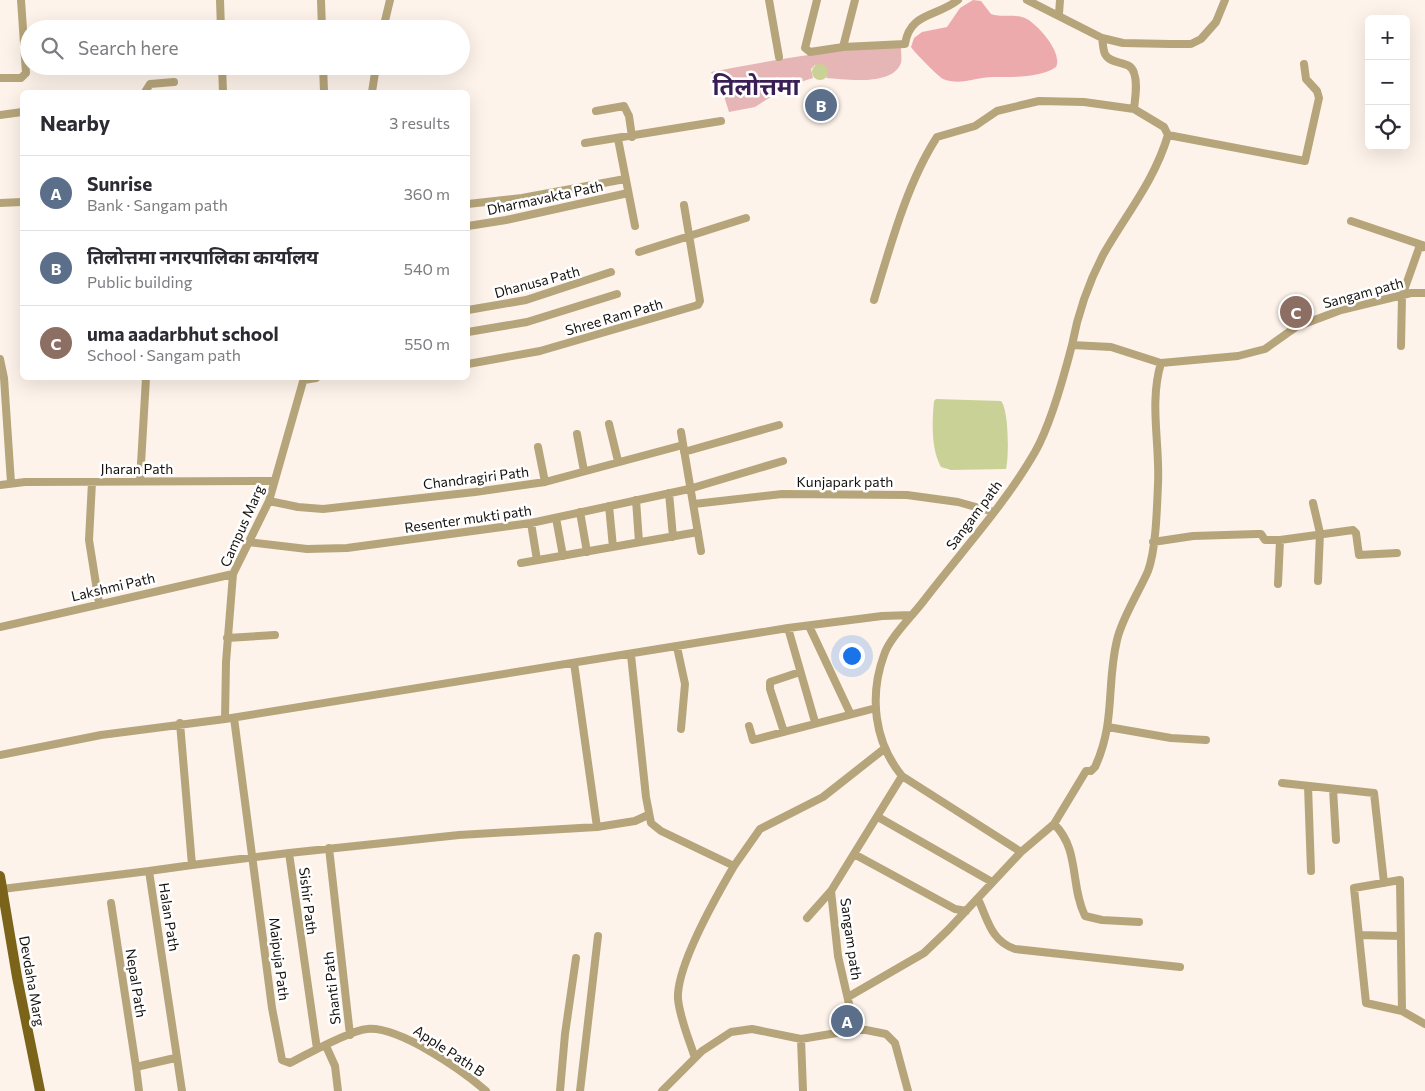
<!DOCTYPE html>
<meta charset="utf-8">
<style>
:root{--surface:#fff;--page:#f2f2f3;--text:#2b2b33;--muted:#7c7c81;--line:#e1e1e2;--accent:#7c3aed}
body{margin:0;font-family:Commissioner,"Noto Sans Devanagari",sans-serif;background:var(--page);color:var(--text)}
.controls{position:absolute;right:15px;top:15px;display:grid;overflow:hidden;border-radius:8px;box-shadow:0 5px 20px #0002}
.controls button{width:45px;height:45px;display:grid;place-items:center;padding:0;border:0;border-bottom:1px solid var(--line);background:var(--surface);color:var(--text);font:25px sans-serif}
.you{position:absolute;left:851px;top:655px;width:18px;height:18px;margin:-12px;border:4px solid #fff;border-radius:50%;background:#1a73e8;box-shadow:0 0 0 8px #1a73e833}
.badge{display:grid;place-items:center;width:32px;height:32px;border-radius:50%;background:var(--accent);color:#fff;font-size:16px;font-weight:700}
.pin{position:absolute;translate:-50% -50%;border:2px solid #fff;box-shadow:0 1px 5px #0006}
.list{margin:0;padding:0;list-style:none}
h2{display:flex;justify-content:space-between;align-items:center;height:65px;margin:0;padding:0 20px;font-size:21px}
h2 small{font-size:16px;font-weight:400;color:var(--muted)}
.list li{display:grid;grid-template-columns:32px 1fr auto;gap:15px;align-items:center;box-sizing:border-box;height:75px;padding:0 20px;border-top:1px solid var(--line)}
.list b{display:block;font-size:19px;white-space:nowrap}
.list p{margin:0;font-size:16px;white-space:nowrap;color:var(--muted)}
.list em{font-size:16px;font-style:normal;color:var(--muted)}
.icon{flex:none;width:28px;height:28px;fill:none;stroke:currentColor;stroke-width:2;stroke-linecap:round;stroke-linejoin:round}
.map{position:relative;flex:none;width:1425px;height:1091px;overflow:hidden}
.search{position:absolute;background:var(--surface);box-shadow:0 5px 20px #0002;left:20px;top:20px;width:450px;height:55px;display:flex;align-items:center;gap:12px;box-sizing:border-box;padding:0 18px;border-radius:28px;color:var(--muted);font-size:19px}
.panel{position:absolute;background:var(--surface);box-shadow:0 5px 20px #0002;left:20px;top:90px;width:450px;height:290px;border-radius:8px}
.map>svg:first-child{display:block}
.green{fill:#e6b5b5}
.forest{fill:#edaaac}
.water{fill:#cad196}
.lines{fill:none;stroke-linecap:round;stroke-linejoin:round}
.minor{stroke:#b6a57a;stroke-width:8}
.major{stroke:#7b6319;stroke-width:10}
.labels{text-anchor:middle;stroke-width:5;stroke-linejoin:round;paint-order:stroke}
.street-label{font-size:14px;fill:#14110e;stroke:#fff}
.town-label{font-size:24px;font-weight:bold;fill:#3b1d56;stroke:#fff}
</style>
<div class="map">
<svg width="1425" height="1091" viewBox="0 0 1425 1091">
<rect width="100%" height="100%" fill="#fdf3ea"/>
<!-- green -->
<path class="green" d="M901 47C901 52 902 59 901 63 892 87 844 79 826 78L827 76 815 65 811 69 813 78 788 86 755 107 729 112 723 93 711 72C774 60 837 48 901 47Z"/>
<!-- forest -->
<path class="forest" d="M973 0 981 1 991 14C1002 18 1017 13 1027 19 1039 26 1063 53 1056 67 1040 78 1012 77 993 77 976 77 960 86 943 79 940 78 914 52 911 47L914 38 922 32 947 27 960 8Z"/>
<!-- water -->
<path class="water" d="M812 72a8 8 0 1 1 16 0a8 8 0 1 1-16 0Z
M936 399 1001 401C1009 410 1009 457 1006 469L951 470 941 467C931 449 932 422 934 401Z"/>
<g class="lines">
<!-- minor -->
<path class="minor" d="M220 0 221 29
M321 0 322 29
M769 0 779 57
M817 0 805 48 810 52 843 47 905 44C910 12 937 17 958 0
M1027 0 1102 38 1123 43 1170 44H1191L1201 39 1216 22 1225 0
M1059 14 1060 0
M383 29 390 0
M843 47 855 0
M222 66 223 92
M323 66 324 91
M0 78H21L26 73 21 0
M145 92 150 84 174 82
M372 92 376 66
M596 111 624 106 629 116 632 137
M0 115 22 112
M1168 135 1305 161 1319 98 1317 91 1306 79 1304 64
M618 139 635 226
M585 143 721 121
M0 203 22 202
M468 204 522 198 625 179
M1351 221 1425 246
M468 226 506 220 628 193
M639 252 746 218
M874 300C890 247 907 183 937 137L975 126 997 111 1039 101 1084 102 1134 109
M468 310 526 300 611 272
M468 332 527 322 617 294
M1072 345C1078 313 1088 284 1103 255 1126 214 1154 182 1168 135L1164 127 1134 109C1135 98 1138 84 1134 73 1130 59 1111 66 1105 54 1103 50 1103 43 1102 38
M1401 346 1402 296 1419 248 1425 247
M0 359 4 378 11 483
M468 364 540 351 698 305 700 301 684 205
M304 380 316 378
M609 424 618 461
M681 432 701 551
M577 434 584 471
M538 447 545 482
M684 452 779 425
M140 481 146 378
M92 482 89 540 99 603
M0 485 25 482 274 481
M669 493 673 537
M636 500 639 542
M269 501 298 507 323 509 475 492 545 482 683 445
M1313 503 1320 533 1318 581
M694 504 782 494 907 495 958 502 994 512
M609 506 613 547
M580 512 587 552
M556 518 563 556
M531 523 537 560
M248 542 307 549 347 548 531 523 689 489 783 461
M1153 542 1193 536 1257 534H1261L1265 540H1280L1353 530 1356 533 1359 555 1397 553
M521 563 698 532
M1278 584 1280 540
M809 626 850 713
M0 627 233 574
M788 628 815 722
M227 638 275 635
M677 647 685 684 681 729
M631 655 646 797 651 823 661 831 734 866 760 829 823 797 884 749
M574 663 597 827
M234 718 272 1008 282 1060 290 1063C305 1055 353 1030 367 1029 399 1026 462 1070 486 1091
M225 719 226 662 233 574 269 501 304 378
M180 723 192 865 149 871 182 1091
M749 726 753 740 876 708
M1108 727 1171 738 1206 740
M784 732 770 689V682L800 672
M0 755 101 735 225 719 788 628 882 616 912 615
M902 776 1021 852
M1282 783 1374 793 1384 883
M1308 786 1311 871
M1333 789 1336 840
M878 817 992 882
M1054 824C1080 849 1070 886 1085 916L1102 920 1139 922
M329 848 350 1035
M289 853 459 835 597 827 635 821 648 815
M854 854 955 909 966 911
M192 865 289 853 317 1049
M2 889 149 871
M978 899C988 920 991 941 1015 949L1180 967
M111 903 136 1067
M807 918 831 891
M1359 935 1401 936
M848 997 924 953 948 930 1021 852 1054 824 1086 771H1091L1095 767C1116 721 1106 686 1117 640 1122 618 1139 592 1148 571 1156 550 1157 507 1158 484 1160 443 1149 403 1161 363
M1402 1011 1400 880 1354 888 1366 1003 1402 1011 1425 1024
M855 1030 838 956 831 891 902 776C874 742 869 696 884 655 889 639 911 617 922 603 960 553 1004 506 1035 452 1051 424 1064 376 1072 345L1111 347 1161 363 1238 356 1265 349 1296 327 1341 310 1411 293H1425
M801 1039 803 1091
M326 1046 335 1066 338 1091
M695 1058C689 1039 680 1019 678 999 676 967 717 895 734 866
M139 1091 136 1067 175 1058
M560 1091 565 1034 576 958
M580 1091 598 936
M662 1091 702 1051 731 1032 752 1029 801 1039 855 1030H866L886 1034 895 1043 908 1091"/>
<!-- major -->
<path class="major" d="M0 876 17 977 40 1091"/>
</g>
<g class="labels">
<!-- street labels -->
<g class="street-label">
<text transform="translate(545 198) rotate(-12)" y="5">Dharmavakta Path</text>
<text transform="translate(537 282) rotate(-15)" y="5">Dhanusa Path</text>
<text transform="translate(1363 293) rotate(-15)" y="5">Sangam path</text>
<text transform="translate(614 317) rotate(-16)" y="5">Shree Ram Path</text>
<text x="137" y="474">Jharan Path</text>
<text transform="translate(476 478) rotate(-7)" y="5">Chandragiri Path</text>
<text x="845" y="487">Kunjapark path</text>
<text transform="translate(974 515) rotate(-53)" y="5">Sangam path</text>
<text transform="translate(468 519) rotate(-8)" y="5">Resenter mukti path</text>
<text transform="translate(242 526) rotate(-66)" y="5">Campus Marg</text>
<text transform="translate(113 587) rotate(-13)" y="5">Lakshmi Path</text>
<text transform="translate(308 901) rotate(83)" y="5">Sishir Path</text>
<text transform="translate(169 917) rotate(81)" y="5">Halan Path</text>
<text transform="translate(851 939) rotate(82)" y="5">Sangam path</text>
<text transform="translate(279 959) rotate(83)" y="5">Maipuja Path</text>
<text transform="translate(32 981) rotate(80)" y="5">Devdaha Marg</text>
<text transform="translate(136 983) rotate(81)" y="5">Nepal Path</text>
<text transform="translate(332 988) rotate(-96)" y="5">Shanti Path</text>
<text transform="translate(449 1051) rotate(33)" y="5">Apple Path B</text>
</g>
<!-- town labels -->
<g class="town-label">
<text x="756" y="95">तिलोत्तमा</text>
</g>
</g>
</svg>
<div class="controls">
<button>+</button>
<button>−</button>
<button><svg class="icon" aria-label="locate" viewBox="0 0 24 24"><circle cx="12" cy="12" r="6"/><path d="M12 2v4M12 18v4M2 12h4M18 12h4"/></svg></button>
</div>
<div class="you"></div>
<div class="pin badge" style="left:847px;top:1021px;background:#5c6f8a">A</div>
<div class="pin badge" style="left:821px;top:105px;background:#5c6f8a">B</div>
<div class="pin badge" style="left:1296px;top:312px;background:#8d6e63">C</div>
<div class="search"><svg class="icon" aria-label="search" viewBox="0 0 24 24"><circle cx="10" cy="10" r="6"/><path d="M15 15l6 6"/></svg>Search here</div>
<section class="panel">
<h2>Nearby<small>3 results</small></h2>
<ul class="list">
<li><span class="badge" style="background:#5c6f8a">A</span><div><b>Sunrise</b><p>Bank · Sangam path</p></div><em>360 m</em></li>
<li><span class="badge" style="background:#5c6f8a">B</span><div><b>तिलोत्तमा नगरपालिका कार्यालय</b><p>Public building</p></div><em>540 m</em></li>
<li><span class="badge" style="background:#8d6e63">C</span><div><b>uma aadarbhut school</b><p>School · Sangam path</p></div><em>550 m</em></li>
</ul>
</section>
</div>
